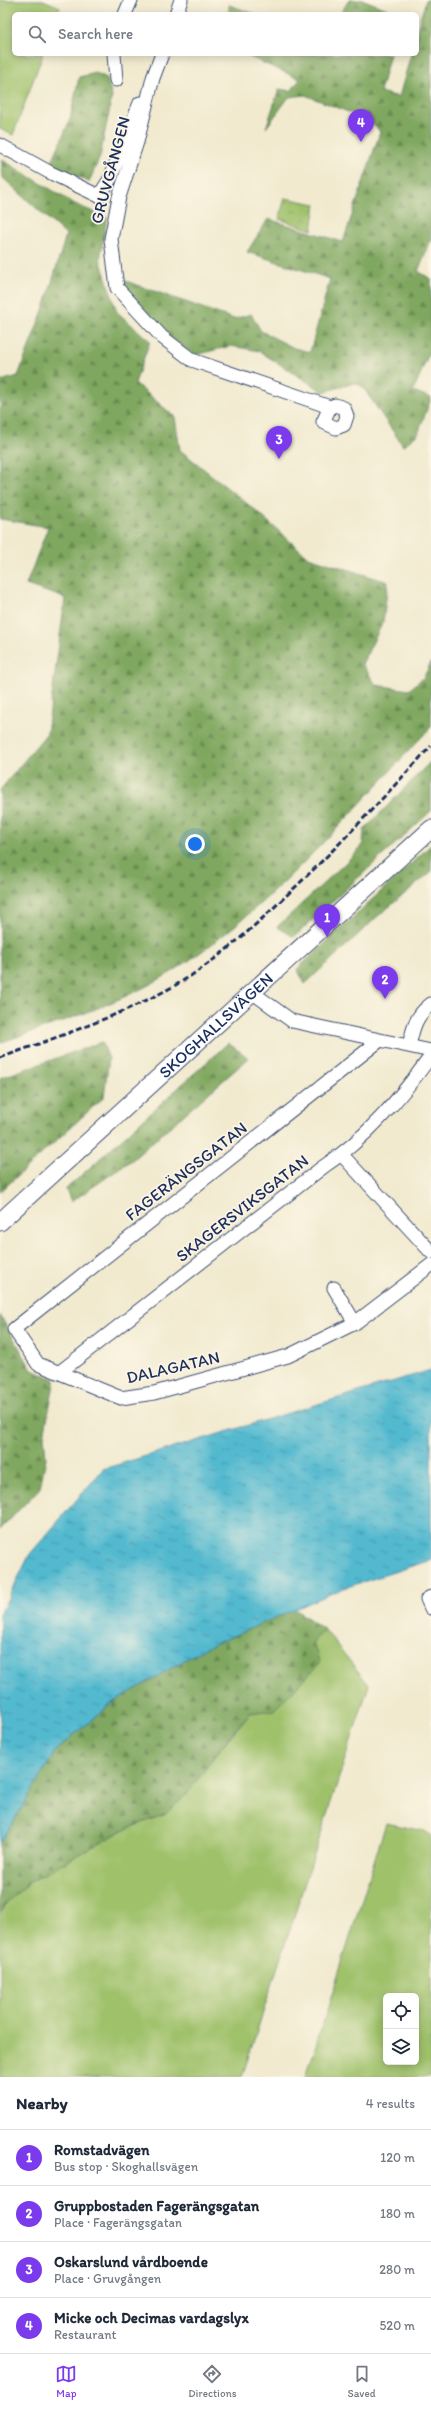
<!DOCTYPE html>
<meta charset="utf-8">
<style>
:root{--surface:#fff;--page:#f2f2f3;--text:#1f2937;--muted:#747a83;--line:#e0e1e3;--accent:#7c3aed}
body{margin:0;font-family:Itim,sans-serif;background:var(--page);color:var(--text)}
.controls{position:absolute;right:12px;bottom:12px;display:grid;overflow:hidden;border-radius:6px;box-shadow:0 2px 10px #0003}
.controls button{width:36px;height:36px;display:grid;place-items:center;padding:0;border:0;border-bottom:1px solid var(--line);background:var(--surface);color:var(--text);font:20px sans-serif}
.you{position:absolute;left:195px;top:844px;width:14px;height:14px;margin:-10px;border:3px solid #fff;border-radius:50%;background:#1a73e8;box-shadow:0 0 0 6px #1a73e833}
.badge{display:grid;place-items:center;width:26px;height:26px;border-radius:50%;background:var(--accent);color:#fff;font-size:13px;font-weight:700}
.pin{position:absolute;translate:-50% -33px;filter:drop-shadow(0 1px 2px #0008)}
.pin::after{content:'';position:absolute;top:21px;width:14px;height:12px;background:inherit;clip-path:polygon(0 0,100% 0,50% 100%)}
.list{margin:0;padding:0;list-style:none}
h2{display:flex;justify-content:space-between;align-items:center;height:52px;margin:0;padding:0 16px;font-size:17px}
h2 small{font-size:13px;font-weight:400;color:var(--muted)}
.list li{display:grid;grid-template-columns:26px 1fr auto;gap:12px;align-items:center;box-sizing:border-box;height:56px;padding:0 16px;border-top:1px solid var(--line)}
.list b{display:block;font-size:15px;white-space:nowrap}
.list p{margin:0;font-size:13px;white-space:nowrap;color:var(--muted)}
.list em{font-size:13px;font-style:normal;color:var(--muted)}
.icon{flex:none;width:22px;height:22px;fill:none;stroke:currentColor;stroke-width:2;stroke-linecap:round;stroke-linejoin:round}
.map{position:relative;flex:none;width:431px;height:2077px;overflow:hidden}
.search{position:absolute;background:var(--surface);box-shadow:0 2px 10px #0003;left:12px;right:12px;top:12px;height:44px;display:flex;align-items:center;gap:10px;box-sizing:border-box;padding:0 14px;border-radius:6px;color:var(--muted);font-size:15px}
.sheet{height:276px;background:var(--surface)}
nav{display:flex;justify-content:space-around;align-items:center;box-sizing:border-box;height:56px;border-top:1px solid var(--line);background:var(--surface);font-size:11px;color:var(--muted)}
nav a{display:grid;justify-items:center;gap:2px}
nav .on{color:var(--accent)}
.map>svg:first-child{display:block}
.green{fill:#9fc16a;stroke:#5d7864;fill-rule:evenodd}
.forest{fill:url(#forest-firs);stroke:#4d6b5e}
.park{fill:url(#park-crowns);stroke:#5d7864}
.water{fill:url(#water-ripples);stroke:#367496}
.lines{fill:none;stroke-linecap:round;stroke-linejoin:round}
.minor-casing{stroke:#3b4b6f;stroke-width:15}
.major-casing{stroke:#3b4b6f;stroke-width:19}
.minor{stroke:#fff;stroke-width:13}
.major{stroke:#fff;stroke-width:17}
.rail{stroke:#1b2f5e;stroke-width:3;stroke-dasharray:6 3;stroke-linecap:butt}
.labels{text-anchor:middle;stroke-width:3.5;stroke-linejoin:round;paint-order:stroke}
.street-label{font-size:17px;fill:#1b2f5e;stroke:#fcf5e5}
</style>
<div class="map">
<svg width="431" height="2077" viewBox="0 0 431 2077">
<defs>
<pattern id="forest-firs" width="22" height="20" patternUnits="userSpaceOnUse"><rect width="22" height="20" fill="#7fa75e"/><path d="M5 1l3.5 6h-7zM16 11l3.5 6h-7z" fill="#678851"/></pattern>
<pattern id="park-crowns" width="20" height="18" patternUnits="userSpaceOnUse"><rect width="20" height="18" fill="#9fc16a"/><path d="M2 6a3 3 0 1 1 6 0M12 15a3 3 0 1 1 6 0" fill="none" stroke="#819d5a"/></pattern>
<pattern id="water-ripples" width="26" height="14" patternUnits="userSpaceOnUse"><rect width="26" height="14" fill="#52b9cf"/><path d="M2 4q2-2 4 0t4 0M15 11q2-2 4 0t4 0" fill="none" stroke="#4397ab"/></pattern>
</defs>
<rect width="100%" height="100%" fill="#fcf5e5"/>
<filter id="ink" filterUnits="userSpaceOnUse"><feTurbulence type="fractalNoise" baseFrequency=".025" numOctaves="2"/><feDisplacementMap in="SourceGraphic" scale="8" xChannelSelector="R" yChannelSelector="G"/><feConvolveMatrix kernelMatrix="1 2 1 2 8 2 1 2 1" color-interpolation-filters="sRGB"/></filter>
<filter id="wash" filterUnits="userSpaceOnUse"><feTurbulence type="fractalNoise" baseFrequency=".012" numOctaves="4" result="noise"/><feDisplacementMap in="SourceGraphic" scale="16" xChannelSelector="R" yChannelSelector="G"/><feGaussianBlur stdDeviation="0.9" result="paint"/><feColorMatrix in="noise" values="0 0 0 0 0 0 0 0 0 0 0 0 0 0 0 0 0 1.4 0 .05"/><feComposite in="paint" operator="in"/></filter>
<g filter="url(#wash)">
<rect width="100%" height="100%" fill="#f1eacf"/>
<!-- green -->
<path class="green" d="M0 0H43L60 7 58 14H14V54H43L13 135 0 129Z
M325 1630 369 1685 242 2077H0V1914L7 1902 30 1882 123 1830 166 1814 250 1713 274 1709 313 1642Z
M386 1823 425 1831 431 1836V2077H306ZM386 1996H416V2062H386Z"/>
<!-- forest -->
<path class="forest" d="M349 0H364L401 14H340Z
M426 0H431V240L418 271 431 279V349L413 391 431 398 418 434 403 446 362 386 354 383 323 392 259 351 231 346 195 355 167 337 121 288 123 280 234 319 251 314 261 331 294 348 310 352 330 279 247 252 268 219 343 242 380 132 371 121 305 95 289 97 266 128 279 89 291 91 300 79 243 54H390L380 92 399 97 411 54H417V29Z
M229 5 256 14H229Z
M96 73 107 78 112 97 100 157 89 182 51 164 70 119 79 77Z
M1 159 75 204 107 218 100 259 117 312 150 341 135 383 175 417 180 450 255 510 308 557 388 582 383 622 362 664 376 685 409 690 424 677 431 662V727C354 809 270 909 175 970 121 1004 59 1022 0 1043V790L47 733 65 598 26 585 48 527 0 519V381L18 376 46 302 66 235 3 178Z
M431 761V811L294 937 277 927 357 852 363 843 364 830Z
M431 845V872L377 917 305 984 297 969Z
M102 1042 109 1058 104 1097 0 1192V1078Z
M228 1043 249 1058 132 1160 71 1202 66 1189Z
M0 1315 32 1370 55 1379 44 1436 46 1458 40 1488 0 1530Z
M295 1609 325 1630 313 1642 320 1663 274 1710 250 1713 232 1733 186 1795 166 1814 123 1830 30 1882 7 1902 0 1914V1844L56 1750 112 1703 205 1648Z"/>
<!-- park -->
<path class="park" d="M285 198 316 204 312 230 279 219Z"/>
<!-- water -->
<path class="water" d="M431 1370V1560L344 1588 205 1648 112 1703 56 1750 0 1844V1614L30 1554 103 1469Z"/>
</g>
<g filter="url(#ink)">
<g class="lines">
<!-- minor casing -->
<g class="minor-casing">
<path id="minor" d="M125 14 131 0
M176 14 181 0
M114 54 116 80
M162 54 153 78 137 142 119 197 111 239 117 288 162 337 192 360 330 407 335 405 344 408 347 416 344 425 336 428 323 422 330 407
M0 145 49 172 99 196 110 179 140 103
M253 993 292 1021 431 1051
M379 1041 14 1329 38 1364 121 1398 154 1393 288 1356 355 1323 431 1265
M409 1046C413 1028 416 1015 431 1004
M342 1155 431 1252
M334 1288 355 1323
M60 1372 323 1167C366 1139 401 1097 431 1056
M431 1597 427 1599 431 1608"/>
</g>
<!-- major casing -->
<g class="major-casing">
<g id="major">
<path id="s1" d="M0 1222 431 829"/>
</g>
</g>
<!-- minor -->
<use href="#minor" class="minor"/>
<!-- major -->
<use href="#major" class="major"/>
<!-- rail -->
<path class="rail" d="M0 1058C62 1035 124 1015 181 982 220 958 255 926 288 894 338 847 384 797 431 746"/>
</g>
</g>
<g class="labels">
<!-- street labels -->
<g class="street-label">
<text transform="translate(110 170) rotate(-75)" y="6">GRUVGÅNGEN</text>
<text dy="6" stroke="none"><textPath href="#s1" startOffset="292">SKOGHALLSVÄGEN</textPath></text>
<text transform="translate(186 1171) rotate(-38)" y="6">FAGERÄNGSGATAN</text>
<text transform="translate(242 1208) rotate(-38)" y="6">SKAGERSVIKSGATAN</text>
<text transform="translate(173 1367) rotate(-13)" y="6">DALAGATAN</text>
</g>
</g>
</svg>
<div class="controls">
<button><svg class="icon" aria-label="locate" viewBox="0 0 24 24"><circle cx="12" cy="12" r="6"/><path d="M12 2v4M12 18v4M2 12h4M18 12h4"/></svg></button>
<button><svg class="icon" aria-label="layers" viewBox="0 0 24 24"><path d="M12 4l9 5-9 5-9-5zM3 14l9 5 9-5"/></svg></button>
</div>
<div class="you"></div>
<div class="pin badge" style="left:327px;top:937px">1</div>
<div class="pin badge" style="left:385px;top:999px">2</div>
<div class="pin badge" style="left:279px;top:459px">3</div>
<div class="pin badge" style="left:361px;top:142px">4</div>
<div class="search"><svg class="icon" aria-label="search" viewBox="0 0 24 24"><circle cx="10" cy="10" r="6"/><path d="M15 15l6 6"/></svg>Search here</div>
</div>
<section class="sheet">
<h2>Nearby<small>4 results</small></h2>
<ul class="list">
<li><span class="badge">1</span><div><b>Romstadvägen</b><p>Bus stop · Skoghallsvägen</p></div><em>120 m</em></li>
<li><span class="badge">2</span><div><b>Gruppbostaden Fagerängsgatan</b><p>Place · Fagerängsgatan</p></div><em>180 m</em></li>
<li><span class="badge">3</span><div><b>Oskarslund vårdboende</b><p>Place · Gruvgången</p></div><em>280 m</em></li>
<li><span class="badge">4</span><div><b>Micke och Decimas vardagslyx</b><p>Restaurant</p></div><em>520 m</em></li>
</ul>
</section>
<nav>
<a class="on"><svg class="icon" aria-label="map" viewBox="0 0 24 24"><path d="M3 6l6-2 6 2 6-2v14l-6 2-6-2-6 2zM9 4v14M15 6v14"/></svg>Map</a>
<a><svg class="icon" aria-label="directions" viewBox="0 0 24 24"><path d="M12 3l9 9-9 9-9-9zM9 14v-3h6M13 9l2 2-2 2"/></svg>Directions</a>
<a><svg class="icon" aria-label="saved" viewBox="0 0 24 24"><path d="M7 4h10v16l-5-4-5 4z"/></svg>Saved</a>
</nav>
